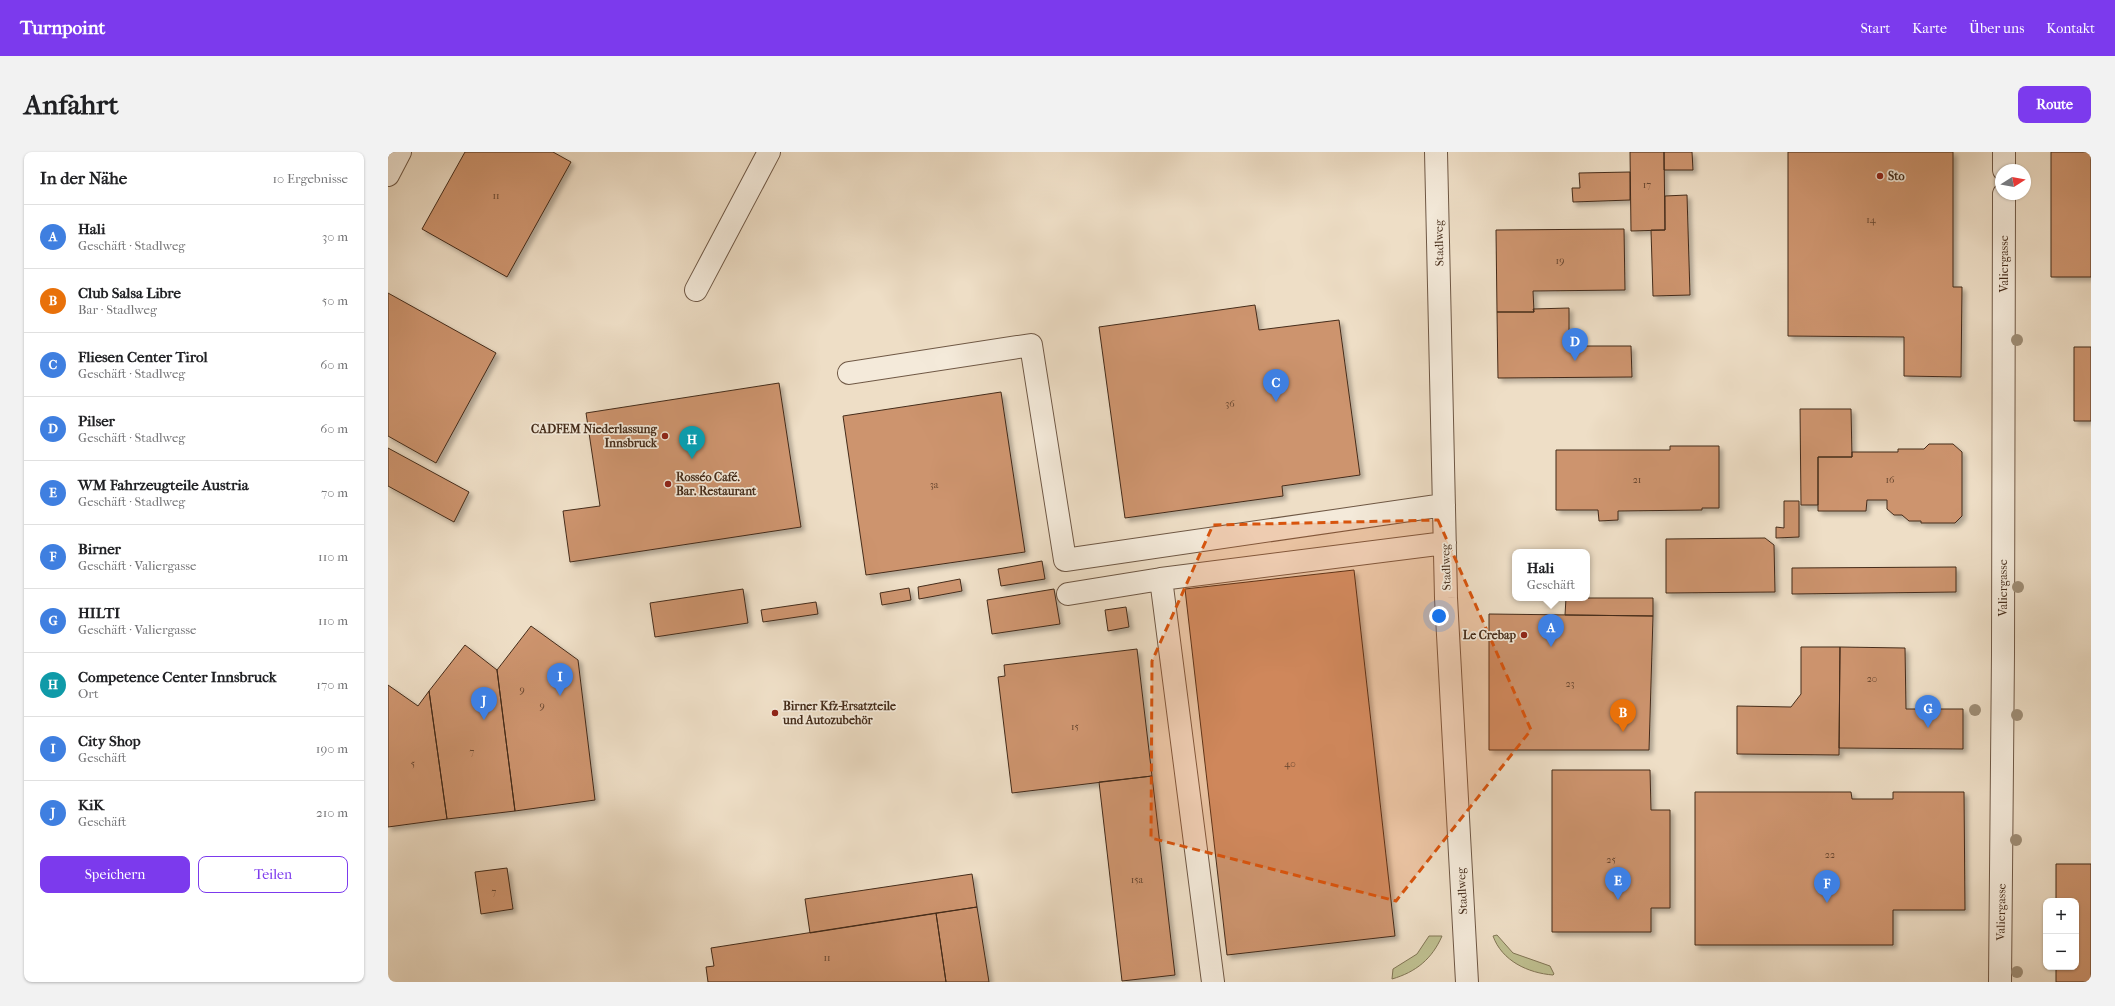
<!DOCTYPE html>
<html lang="de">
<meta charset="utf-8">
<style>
:root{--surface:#fff;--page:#f2f2f2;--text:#202124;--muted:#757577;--line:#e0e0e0;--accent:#7c3aed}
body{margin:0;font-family:"IM FELL French Canon",serif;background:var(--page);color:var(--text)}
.controls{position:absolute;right:12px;bottom:12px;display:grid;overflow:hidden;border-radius:8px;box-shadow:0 1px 3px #0004}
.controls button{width:36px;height:36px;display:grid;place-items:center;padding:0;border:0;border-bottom:1px solid var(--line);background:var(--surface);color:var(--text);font:20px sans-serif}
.compass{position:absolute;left:1607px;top:12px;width:36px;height:36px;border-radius:50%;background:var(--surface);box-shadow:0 1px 3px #0004;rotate:79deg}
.you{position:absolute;left:1051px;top:464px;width:14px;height:14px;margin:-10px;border:3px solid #fff;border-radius:50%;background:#1a73e8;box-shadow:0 0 0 6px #1a73e833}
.badge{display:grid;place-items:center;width:26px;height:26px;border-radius:50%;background:var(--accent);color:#fff;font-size:13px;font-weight:700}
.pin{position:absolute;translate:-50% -33px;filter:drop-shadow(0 1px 2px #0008)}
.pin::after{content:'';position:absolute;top:21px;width:14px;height:12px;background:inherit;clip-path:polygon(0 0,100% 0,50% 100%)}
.popup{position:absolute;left:1124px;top:397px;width:78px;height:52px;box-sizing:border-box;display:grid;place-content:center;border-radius:8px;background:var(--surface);filter:drop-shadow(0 1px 3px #0005);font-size:13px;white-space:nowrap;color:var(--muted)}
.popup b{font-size:15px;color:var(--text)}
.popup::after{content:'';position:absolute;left:50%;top:100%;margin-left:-8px;border:8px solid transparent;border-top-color:var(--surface)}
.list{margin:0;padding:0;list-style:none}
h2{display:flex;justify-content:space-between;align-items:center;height:52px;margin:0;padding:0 16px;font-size:17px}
h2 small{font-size:13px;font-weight:400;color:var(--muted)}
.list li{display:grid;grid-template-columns:26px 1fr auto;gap:12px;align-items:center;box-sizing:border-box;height:64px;padding:0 16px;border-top:1px solid var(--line)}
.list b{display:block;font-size:15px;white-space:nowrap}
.list p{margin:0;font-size:13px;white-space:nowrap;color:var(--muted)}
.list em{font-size:13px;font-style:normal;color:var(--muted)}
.actions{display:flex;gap:8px;padding:12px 16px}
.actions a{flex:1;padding:9px 0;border:1px solid var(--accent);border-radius:8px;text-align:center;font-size:14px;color:var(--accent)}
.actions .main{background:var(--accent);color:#fff}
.map{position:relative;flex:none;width:1703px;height:830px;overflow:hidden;border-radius:8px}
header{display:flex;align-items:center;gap:24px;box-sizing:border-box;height:56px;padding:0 20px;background:var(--accent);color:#fff}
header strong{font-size:19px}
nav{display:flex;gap:22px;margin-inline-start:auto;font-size:14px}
.intro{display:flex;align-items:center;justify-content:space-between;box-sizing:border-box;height:96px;padding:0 24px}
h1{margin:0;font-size:28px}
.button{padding:10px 18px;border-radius:8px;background:var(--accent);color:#fff;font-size:14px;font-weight:700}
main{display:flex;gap:24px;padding:0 24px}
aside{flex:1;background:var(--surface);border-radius:8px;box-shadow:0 1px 3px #0004}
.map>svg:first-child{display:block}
.green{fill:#bfc091;stroke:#827656}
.building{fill:#cd946e;stroke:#452c1a;filter:url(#shadow)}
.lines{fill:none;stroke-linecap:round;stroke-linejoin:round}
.minor-casing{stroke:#6f5845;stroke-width:24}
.minor{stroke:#f4eada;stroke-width:22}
.tree{fill:#9e8d75}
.marked{fill:#d8540d;fill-opacity:0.2;stroke:#d8540d;stroke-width:3;stroke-dasharray:8 5;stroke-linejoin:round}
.poi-dot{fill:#8f2418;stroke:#f4eada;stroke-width:1.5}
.labels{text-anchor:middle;stroke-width:3.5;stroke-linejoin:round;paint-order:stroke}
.number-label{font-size:10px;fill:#67462f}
.poi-label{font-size:12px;font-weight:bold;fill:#452c1a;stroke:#f4eada;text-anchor:start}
.street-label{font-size:12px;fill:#452c1a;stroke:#f4eada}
</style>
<header>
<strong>Turnpoint</strong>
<nav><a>Start</a><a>Karte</a><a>Über uns</a><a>Kontakt</a></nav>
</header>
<div class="intro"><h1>Anfahrt</h1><a class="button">Route</a></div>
<main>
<aside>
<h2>In der Nähe<small>10 Ergebnisse</small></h2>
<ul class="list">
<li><span class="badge" style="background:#3f7fe0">A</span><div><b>Hali</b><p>Geschäft · Stadlweg</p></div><em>30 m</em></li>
<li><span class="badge" style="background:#e8710a">B</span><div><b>Club Salsa Libre</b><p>Bar · Stadlweg</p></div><em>50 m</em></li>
<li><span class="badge" style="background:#3f7fe0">C</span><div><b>Fliesen Center Tirol</b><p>Geschäft · Stadlweg</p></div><em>60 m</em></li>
<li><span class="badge" style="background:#3f7fe0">D</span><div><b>Pilser</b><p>Geschäft · Stadlweg</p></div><em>60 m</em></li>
<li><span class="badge" style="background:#3f7fe0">E</span><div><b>WM Fahrzeugteile Austria</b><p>Geschäft · Stadlweg</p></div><em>70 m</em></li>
<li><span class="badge" style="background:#3f7fe0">F</span><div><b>Birner</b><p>Geschäft · Valiergasse</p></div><em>110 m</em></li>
<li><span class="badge" style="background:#3f7fe0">G</span><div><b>HILTI</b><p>Geschäft · Valiergasse</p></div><em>110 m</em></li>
<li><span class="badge" style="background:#0f9aa8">H</span><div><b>Competence Center Innsbruck</b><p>Ort</p></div><em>170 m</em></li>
<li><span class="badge" style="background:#3f7fe0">I</span><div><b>City Shop</b><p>Geschäft</p></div><em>190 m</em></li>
<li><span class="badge" style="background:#3f7fe0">J</span><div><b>KiK</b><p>Geschäft</p></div><em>210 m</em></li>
</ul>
<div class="actions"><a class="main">Speichern</a><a>Teilen</a></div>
</aside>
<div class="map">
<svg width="1703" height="830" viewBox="0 0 1703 830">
<defs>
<filter id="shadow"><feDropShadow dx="3.5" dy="3.5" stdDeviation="2" flood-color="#0004"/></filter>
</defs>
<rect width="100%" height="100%" fill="#eedec6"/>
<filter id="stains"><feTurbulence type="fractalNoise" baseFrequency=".005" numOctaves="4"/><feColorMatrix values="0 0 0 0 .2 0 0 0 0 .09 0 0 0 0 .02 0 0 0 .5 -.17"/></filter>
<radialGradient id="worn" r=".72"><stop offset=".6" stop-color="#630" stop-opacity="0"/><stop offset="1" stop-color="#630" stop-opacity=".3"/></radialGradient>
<!-- green -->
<path class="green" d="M1109 783 1125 801 1162 814 1166 822 1165 823C1140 821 1114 809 1105 784Z
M1041 784H1054C1044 807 1028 820 1004 827L1005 817 1029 802Z"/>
<!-- building -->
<path class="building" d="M77 0H165L183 10 119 125 34 77Z
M1242 0H1276L1277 78 1243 79Z
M1276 0H1304L1305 18H1276Z
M1400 0H1565V135H1574L1573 225 1516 224V185L1400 184Z
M1663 0H1703V125H1663Z
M1242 20V48L1185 50 1184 36H1192L1191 21Z
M1299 43 1302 143 1265 144 1263 78H1277V44Z
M1236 77 1237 138 1145 139 1146 160H1109L1108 78Z
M0 141 108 201 48 311 0 284Z
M867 153 871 178 951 168 972 323 894 334 895 344 737 366 711 175Z
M1181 156V194H1243L1244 225 1110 226 1109 160H1146L1145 157Z
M1686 195H1703V269H1686Z
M391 231 413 375 182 410 175 359 212 354 198 261Z
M613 240 637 400 478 423 455 264Z
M1412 257H1463L1464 305H1430V353H1413Z
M1541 292H1565L1574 300V364L1567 371H1533V369H1521L1514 363H1506L1499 357V348H1479L1478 359H1430V305H1464V300H1510V297H1536Z
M1282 294H1331V356H1314V358L1230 359V368L1211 369 1210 358H1168V298H1282Z
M0 296 81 340 66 370 0 334Z
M1396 349H1411V385L1388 386V375L1396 376Z
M1377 386 1386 393 1387 440 1278 441V387Z
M654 409 657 427 613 434 610 417Z
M1568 415V440L1404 442V416Z
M966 418 1007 784 839 803 797 437Z
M572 427 574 439 531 447 530 435Z
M521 436 523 448 494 453 492 441Z
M355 437 360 471 267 485 262 451Z
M666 437 672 472 604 482 599 448Z
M1178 446H1265V464L1177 463Z
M428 450 430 462 375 470 373 458Z
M738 455 741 475 720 479 717 458Z
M1101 462 1265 464 1261 598H1101Z
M143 474 190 508 207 648 127 659 109 518Z
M77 493 109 518 127 659 59 667 41 539Z
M1413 495H1452L1451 603 1349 602V554L1403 555 1413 542Z
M1452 495 1517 496 1518 557H1575V597L1451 596Z
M749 497 764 624 624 641 610 525 617 524 616 513Z
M0 533 30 554 41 539 59 667 0 675Z
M1164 618H1262L1263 658H1282V756H1263V780H1164Z
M764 624 787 823 734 829 711 630Z
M1307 640H1463L1464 647H1505V640H1576L1577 758H1505V793H1307Z
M1668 712H1703V830H1668V815H1688V749H1668Z
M119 716 125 757 93 762 87 720Z
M584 722 589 755 422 781 417 747Z
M589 755 601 830H558L548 761Z
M548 761 558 830H320L318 815 326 814 323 796Z"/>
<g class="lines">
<!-- minor casing -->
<g class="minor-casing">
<path id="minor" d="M1048 0 1058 446 1079 830
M1616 18V0
M0 23 12 0
M308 138 381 0
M461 221 643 193 677 408 1056 353
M773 427 825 830
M680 442 773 427 1057 391
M1612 830 1615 502 1616 42"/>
</g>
<!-- minor -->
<use href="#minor" class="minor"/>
</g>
<!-- trees -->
<g class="tree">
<circle cx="1629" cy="188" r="6"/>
<circle cx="1630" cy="435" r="6"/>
<circle cx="1587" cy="558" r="6"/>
<circle cx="1629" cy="563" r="6"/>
<circle cx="1628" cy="688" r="6"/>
<circle cx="1629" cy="820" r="6"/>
</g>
<!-- marked area -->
<path class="marked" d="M1050 368 1143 578 1008 749 763 686 764 509 825 373Z"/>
<!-- markers -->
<g class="poi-dot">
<circle cx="1492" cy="24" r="4"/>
<circle cx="277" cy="284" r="4"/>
<circle cx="280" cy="332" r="4"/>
<circle cx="1136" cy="483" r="4"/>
<circle cx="387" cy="561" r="4"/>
</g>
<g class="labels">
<!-- number labels -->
<g class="number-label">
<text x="1259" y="36">17</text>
<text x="108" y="47">11</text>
<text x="1483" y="71">14</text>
<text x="1172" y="112">19</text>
<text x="842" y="255">36</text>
<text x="1249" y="331">21</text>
<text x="1502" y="331">16</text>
<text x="546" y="336">3a</text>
<text x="1484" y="530">20</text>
<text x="1182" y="535">23</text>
<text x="134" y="541">9</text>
<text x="154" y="557">9</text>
<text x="687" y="578">15</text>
<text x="84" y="603">7</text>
<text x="25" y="615">5</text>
<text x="902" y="615">40</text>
<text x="1442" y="706">22</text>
<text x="1223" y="711">25</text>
<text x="749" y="731">15a</text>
<text x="106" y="743">7</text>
<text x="439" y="809">11</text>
</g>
<!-- poi labels -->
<g class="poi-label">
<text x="1500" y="28">Sto</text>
<text x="269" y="281" text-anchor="end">CADFEM Niederlassung<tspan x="269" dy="14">Innsbruck</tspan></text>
<text x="288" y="329">Rosséo Café.<tspan x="288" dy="14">Bar. Restaurant</tspan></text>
<text x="1128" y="487" text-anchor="end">Le Crebap</text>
<text x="395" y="558">Birner Kfz-Ersatzteile<tspan x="395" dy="14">und Autozubehör</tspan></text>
</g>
<!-- street labels -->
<g class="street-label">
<text transform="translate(1051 91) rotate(-91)" y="4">Stadlweg</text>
<text transform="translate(1616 112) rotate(-90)" y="4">Valiergasse</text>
<text transform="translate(1058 415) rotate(-92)" y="4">Stadlweg</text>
<text transform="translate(1615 436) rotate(-90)" y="4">Valiergasse</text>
<text transform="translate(1074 739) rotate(-93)" y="4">Stadlweg</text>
<text transform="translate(1613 760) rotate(-89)" y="4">Valiergasse</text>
</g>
</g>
<rect width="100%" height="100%" filter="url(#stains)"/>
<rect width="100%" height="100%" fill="url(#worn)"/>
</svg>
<div class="controls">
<button>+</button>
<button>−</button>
</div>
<svg class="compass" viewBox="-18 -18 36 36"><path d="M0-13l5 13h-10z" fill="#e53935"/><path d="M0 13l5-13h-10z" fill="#757577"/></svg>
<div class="you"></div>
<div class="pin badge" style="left:1163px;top:495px;background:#3f7fe0">A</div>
<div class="popup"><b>Hali</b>Geschäft</div>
<div class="pin badge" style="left:1235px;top:580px;background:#e8710a">B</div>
<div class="pin badge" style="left:888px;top:250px;background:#3f7fe0">C</div>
<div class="pin badge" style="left:1187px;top:209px;background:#3f7fe0">D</div>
<div class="pin badge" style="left:1230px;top:748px;background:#3f7fe0">E</div>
<div class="pin badge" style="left:1439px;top:751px;background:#3f7fe0">F</div>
<div class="pin badge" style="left:1540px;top:576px;background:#3f7fe0">G</div>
<div class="pin badge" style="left:304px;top:307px;background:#0f9aa8">H</div>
<div class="pin badge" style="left:172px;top:544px;background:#3f7fe0">I</div>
<div class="pin badge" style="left:96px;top:568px;background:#3f7fe0">J</div>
</div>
</main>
